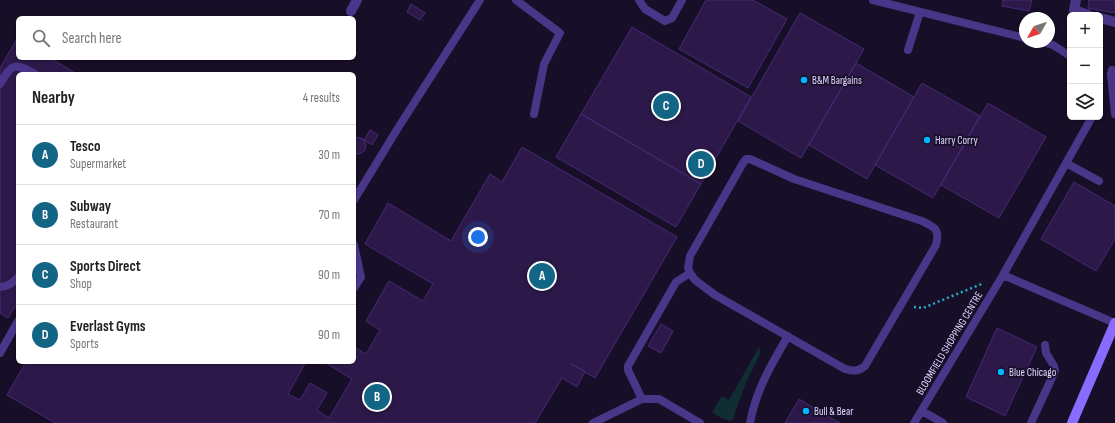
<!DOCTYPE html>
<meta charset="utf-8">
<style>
:root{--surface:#fff;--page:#f2f2f2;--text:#222;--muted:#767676;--line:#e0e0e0;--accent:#136585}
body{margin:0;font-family:"Sofia Sans Condensed",sans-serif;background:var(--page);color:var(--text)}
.controls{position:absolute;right:12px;top:12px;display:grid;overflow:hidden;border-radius:6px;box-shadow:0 1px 3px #0004}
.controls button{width:36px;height:36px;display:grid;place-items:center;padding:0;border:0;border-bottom:1px solid var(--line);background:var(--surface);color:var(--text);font:20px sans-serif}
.compass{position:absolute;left:1019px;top:12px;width:36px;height:36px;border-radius:50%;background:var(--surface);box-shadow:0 1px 3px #0004;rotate:231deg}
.you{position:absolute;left:478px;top:237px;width:14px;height:14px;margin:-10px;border:3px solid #fff;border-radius:50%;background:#1a73e8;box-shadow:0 0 0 6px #1a73e833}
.badge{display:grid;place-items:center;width:26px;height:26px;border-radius:50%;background:var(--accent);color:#fff;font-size:13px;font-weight:700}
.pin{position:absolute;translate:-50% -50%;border:2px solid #fff;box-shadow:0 1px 4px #0006}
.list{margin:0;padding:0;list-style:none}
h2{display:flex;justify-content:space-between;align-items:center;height:52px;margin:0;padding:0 16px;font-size:17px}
h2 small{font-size:13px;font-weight:400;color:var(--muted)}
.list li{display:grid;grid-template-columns:26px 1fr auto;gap:12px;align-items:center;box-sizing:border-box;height:60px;padding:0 16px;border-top:1px solid var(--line)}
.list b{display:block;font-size:15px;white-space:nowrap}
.list p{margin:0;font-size:13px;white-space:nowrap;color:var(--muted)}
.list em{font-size:13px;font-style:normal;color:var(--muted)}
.icon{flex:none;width:22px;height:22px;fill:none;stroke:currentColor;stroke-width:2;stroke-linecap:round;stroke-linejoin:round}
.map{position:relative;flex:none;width:1115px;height:423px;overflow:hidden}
.search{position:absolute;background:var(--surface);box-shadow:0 1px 3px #0004;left:16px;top:16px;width:340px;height:44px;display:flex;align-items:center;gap:10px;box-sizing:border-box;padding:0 14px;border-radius:6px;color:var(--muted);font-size:15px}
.panel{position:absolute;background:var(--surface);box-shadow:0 1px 3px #0004;left:16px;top:72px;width:340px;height:292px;border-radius:6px}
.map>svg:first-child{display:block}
.green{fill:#102d32}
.building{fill:#2c1949;stroke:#472977}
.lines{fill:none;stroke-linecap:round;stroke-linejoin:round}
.path{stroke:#28acbf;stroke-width:2.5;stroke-dasharray:2 3;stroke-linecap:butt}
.lane{stroke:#493689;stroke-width:8}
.street{stroke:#493689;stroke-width:10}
.secondary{stroke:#8a6bff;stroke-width:10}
.poi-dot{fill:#00b6ff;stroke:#170e27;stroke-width:1.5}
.labels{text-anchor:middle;stroke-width:3.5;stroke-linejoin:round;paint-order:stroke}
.poi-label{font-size:11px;fill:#e1d4ff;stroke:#170e27;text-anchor:start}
.street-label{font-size:11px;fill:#e1d4ff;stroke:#170e27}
</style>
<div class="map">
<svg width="1115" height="423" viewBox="0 0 1115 423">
<rect width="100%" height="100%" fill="#170e27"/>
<!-- green -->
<path class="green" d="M759 347 760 354 746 383 736 409 734 418 731 421C723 419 718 417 712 412L722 396 729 400Z"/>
<!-- building -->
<path class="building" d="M706 0H753L787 19 748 88 679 49Z
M1003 0H1032L1029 11 1002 6Z
M1089 0H1115V13L1088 8Z
M411 4 425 13 420 20 407 12Z
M800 13 864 49 801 158 738 121Z
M632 27 751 97 701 184 581 114Z
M17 39H18V58H50L77 74H18V302L8 318 0 313V68Z
M856 63 914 97 867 179 809 145Z
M922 83 980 116 933 198 875 165Z
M988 103 1046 137 999 218 941 185Z
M581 114 701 184 676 227 556 157Z
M370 130 378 135 372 145 364 140Z
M357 137 363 139 366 144 365 150 361 153 358 154H354V138Z
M522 147 677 237 595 378 570 363 585 372 577 387 562 378 535 423H55L7 395 26 362H306L288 394 300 400 310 383 327 393 317 410 329 418 352 379 324 362H354V347L366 354 380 330 366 321 389 281 423 301 433 284 365 244 388 203 451 241 490 174 502 182Z
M1074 182 1115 206V239L1096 271 1041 239Z
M661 324 673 331 661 353 648 346Z
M997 328 1037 347 1005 416 966 397Z
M799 399 840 423H785Z"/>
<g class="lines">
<!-- path -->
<path class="path" d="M914 307 923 308 984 283"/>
<!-- lane -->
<path class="lane" d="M516 0 560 33 544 64 534 114
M639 0 645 9 665 21 672 18 682 0
M873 0 1025 38
M1043 42 1053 45 1070 56
M908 50 920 12
M1112 70 1111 74 1115 114
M0 84C12 64 14 62 35 74
M746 159H750L794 179 922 221C935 227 940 229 936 245L865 366C857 372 854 371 845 369L715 295 695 280 690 273 688 268 690 256 743 163Z
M1066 163 1099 181
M354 200 398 128 480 0
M354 245 361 277 354 288
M1003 275 1115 323
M0 287C8 287 13 283 18 277
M0 353 18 321
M642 399 628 370V366L676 282 690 273
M922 411 943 423
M593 423 642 399H659L700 423
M750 423C756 390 771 365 788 336
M914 423 1003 275 1092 117
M1031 423 1055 371 1054 366 1046 353 1045 345"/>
<!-- street -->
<path class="street" d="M1076 0 1074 10 1089 15
M351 11 357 0
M1100 18 1115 22"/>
<!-- secondary -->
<path class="secondary" d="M1072 423 1115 323"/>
</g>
<!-- markers -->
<g class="poi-dot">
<circle cx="804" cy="80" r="4"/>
<circle cx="927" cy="140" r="4"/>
<circle cx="1001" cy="372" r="4"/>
<circle cx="806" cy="411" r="4"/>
</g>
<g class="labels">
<!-- poi labels -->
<g class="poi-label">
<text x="812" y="84">B&amp;M Bargains</text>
<text x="935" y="144">Harry Corry</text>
<text x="1009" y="376">Blue Chicago</text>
<text x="814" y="415">Bull &amp; Bear</text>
</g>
<!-- street labels -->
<g class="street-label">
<text transform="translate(949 343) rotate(-59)" y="4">BLOOMFIELD SHOPPING CENTRE</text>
</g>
</g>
</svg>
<div class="controls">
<button>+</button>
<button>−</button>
<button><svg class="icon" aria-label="layers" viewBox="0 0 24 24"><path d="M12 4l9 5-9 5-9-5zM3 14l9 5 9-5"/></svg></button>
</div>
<svg class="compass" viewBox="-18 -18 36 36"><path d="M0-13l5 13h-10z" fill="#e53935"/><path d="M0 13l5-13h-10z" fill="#767676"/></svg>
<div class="you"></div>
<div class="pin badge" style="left:542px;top:276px">A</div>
<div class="pin badge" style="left:377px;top:397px">B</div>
<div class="pin badge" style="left:666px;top:106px">C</div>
<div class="pin badge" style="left:701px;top:164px">D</div>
<div class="search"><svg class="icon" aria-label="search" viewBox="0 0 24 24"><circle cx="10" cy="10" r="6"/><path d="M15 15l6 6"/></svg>Search here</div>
<section class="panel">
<h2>Nearby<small>4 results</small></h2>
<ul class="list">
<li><span class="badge">A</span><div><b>Tesco</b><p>Supermarket</p></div><em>30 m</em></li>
<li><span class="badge">B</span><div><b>Subway</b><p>Restaurant</p></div><em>70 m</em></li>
<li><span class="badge">C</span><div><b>Sports Direct</b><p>Shop</p></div><em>90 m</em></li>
<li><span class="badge">D</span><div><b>Everlast Gyms</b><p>Sports</p></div><em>90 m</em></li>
</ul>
</section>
</div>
